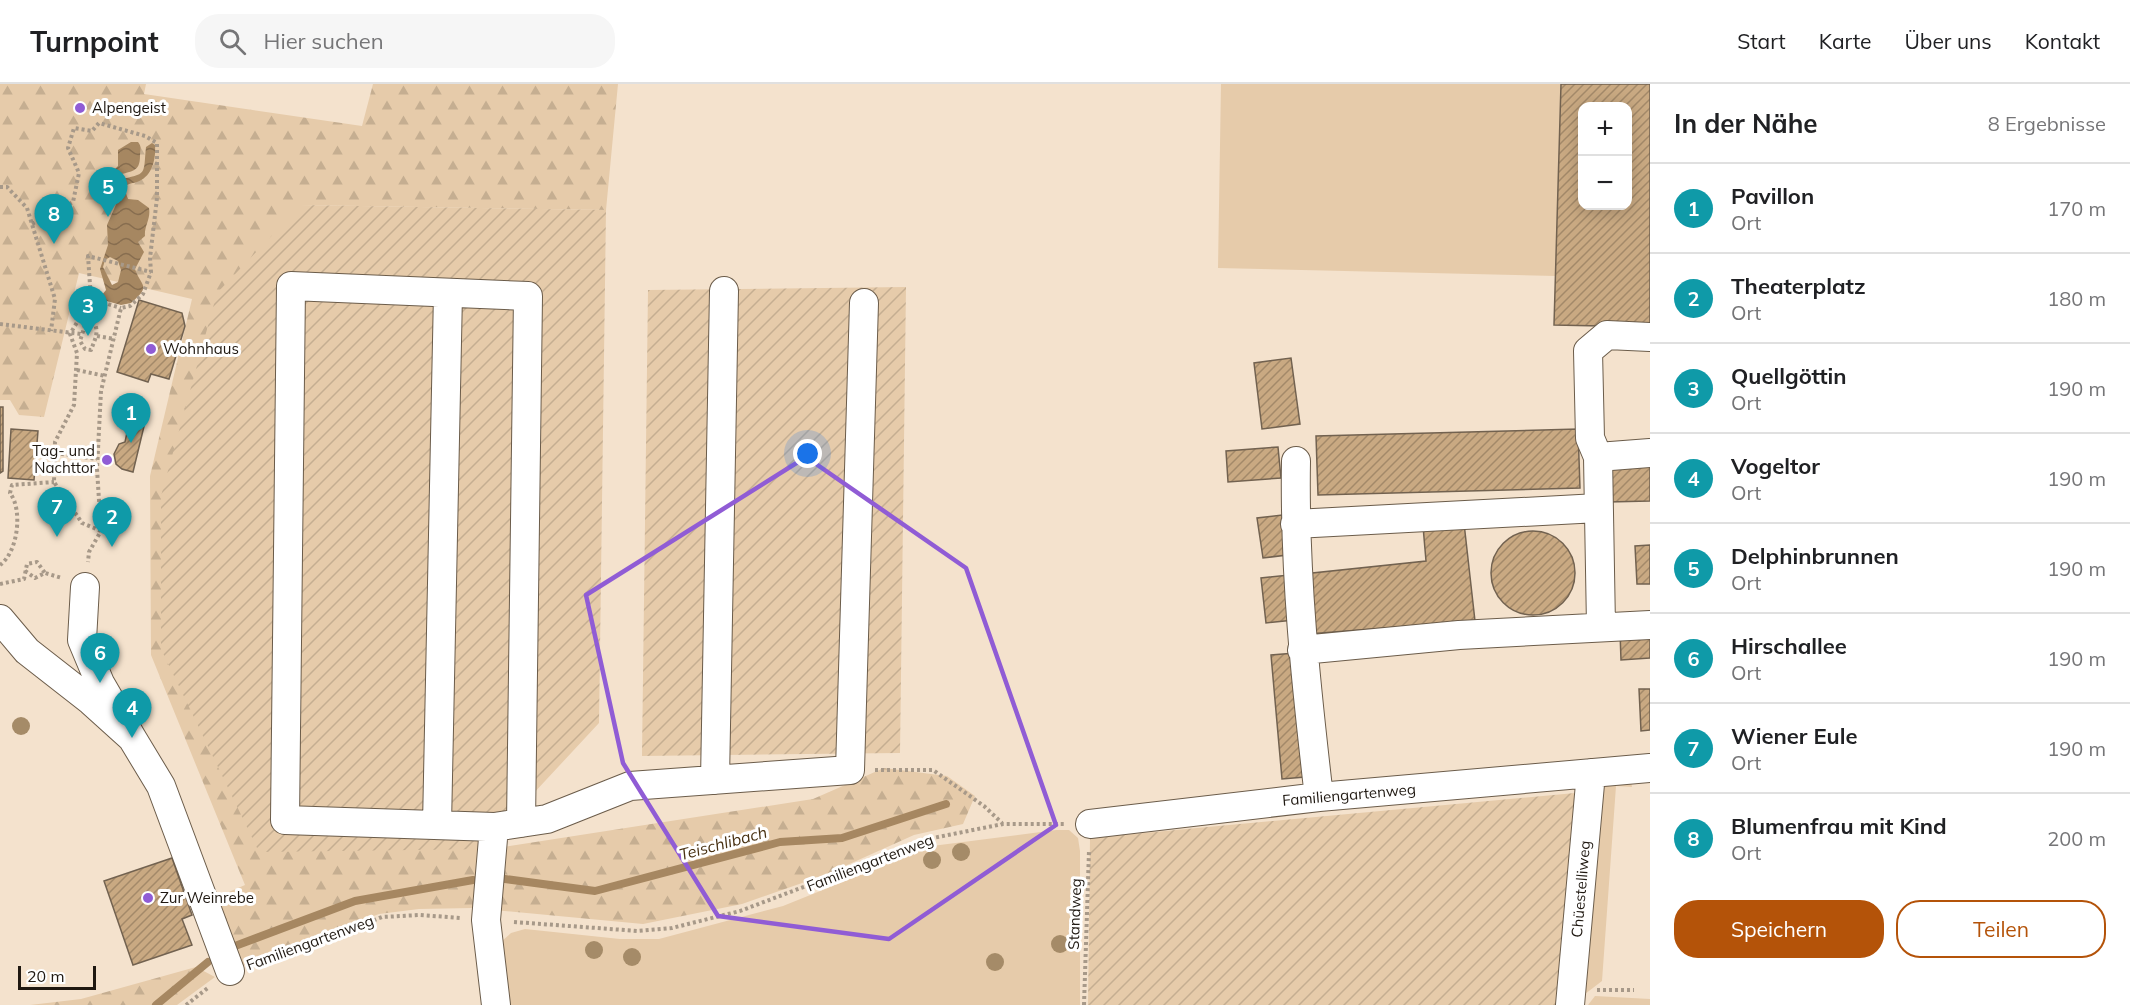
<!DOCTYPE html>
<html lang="de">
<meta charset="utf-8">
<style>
:root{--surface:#fff;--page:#f6f6f6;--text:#202124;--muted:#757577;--line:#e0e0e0;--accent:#b45309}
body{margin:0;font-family:Mulish,sans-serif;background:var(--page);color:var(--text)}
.controls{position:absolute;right:18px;top:18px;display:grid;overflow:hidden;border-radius:12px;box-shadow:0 3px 15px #0003}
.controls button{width:54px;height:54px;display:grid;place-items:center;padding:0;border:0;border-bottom:2px solid var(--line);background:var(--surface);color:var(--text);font:30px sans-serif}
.scale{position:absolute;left:18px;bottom:15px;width:78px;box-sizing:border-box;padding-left:6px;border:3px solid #1f1811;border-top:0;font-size:16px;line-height:21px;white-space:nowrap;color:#1f1811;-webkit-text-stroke:4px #fff;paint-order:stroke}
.you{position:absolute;left:808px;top:370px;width:21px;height:21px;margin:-15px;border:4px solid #fff;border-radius:50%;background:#1a73e8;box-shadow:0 0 0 9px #1a73e833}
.badge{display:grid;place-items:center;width:39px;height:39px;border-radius:50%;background:var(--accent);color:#fff;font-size:20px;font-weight:700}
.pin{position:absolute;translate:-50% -50px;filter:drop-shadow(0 2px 3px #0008)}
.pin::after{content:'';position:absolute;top:32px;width:21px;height:18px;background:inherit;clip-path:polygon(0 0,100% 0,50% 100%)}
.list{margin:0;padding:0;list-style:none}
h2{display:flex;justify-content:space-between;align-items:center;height:78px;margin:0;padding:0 24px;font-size:26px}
h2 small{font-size:20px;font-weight:400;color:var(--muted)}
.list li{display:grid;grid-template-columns:39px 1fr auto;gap:18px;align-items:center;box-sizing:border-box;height:90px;padding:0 24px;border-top:2px solid var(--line)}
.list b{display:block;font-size:22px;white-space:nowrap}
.list p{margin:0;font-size:20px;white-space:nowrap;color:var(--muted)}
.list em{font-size:20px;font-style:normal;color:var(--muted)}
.actions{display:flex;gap:12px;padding:18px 24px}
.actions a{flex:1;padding:14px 0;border:2px solid var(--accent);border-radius:24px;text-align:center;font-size:21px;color:var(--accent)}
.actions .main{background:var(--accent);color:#fff}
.icon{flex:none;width:33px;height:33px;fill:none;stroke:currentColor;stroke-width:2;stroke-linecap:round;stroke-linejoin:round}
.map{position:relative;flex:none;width:1650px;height:921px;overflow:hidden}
header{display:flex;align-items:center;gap:36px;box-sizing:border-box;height:84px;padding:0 30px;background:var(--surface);border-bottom:2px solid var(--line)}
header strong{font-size:28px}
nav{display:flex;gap:33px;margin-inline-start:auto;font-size:21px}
.search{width:420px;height:54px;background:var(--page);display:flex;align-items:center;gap:15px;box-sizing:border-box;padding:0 21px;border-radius:24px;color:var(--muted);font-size:22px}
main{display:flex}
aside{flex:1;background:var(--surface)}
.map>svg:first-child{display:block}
.grass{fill:#e6cbaa}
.forest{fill:url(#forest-firs)}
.garden{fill:url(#garden-furrows)}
.water{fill:url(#water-waves);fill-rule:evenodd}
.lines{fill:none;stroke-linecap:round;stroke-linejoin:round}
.stream{stroke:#a68761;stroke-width:8}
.building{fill:url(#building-hatch);stroke:#726250;stroke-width:1.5;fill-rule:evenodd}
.minor-casing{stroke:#6b5c4a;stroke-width:30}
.path{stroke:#a79989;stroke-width:4;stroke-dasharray:3 3;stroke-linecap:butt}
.minor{stroke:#fff;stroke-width:28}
.tree{fill:#a58b68}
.marked{fill:none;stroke:#905cd5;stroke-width:4.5;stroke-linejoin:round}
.poi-dot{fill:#905cd5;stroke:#fff;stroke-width:2}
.labels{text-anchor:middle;stroke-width:6;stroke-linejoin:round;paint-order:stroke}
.poi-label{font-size:15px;fill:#1f1811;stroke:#fff;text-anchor:start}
.street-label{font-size:15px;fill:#1f1811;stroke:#fff}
.water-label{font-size:16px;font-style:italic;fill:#483112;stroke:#fff}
</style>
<header>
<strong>Turnpoint</strong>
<div class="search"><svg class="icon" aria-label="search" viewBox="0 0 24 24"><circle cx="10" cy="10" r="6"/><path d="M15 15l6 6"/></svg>Hier suchen</div>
<nav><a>Start</a><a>Karte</a><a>Über uns</a><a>Kontakt</a></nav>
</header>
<main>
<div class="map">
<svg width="1650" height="921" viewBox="0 0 1650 921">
<defs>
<pattern id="forest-firs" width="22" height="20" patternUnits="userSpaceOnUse" patternTransform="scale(1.5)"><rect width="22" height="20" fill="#e6cbaa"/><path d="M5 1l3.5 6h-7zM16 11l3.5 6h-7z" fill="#c5ae91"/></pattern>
<pattern id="garden-furrows" width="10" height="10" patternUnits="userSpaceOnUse" patternTransform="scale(1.5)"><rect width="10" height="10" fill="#e6cbaa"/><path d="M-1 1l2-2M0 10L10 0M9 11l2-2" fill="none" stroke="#c5ae91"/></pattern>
<pattern id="water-waves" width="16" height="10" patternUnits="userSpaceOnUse" patternTransform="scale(1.5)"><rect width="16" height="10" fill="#a68761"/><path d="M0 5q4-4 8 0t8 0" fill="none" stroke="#876d4f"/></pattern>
<pattern id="building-hatch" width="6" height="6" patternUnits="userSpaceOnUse" patternTransform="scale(1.5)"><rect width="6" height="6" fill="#c9a982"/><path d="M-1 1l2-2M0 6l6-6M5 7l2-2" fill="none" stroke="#a38969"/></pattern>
</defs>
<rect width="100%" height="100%" fill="#f4e2cd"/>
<!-- grass -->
<path class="grass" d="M1221 0H1561L1556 192 1218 184Z
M1631 697 1632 703 1616 702 1602 897 1585 910 1602 705 1605 700Z
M1056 746H1069L1078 754 1080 767V921H501L502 857 511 849 525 845 620 855H659L783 822 932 762Z
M1595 912 1650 915V921H1588Z"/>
<!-- forest -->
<path class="forest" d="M0 0H146L144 10 362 42 373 0H618L606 126 301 121 491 765 813 715 884 684 947 692 975 712 963 740 914 751 825 791 742 820 643 840 472 824 419 825 379 830 230 887 217 813 245 801 151 571 150 392 192 215 79 189 44 333 19 331 10 316H0Z
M196 883 215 893 177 921H30L81 915Z"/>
<!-- garden -->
<path class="garden" d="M301 121 606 126 599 639 519 725 491 765 259 768 161 565V412L217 209Z
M906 203 900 669 642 672 648 206Z
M1575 709 1557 921H1088L1090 754Z"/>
<!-- water -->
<path class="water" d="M131 58H138C142 63 140 65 140 72 140 88 132 87 118 91L115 85 118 82V66Z
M152 59 155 61C156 76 152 93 137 98 130 100 128 99 124 104L128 115 138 116 149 124C151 135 144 142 145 152L138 158 144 168 135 185C141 203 152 201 131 219L121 221 103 216 101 212 106 206 100 185 108 161 107 141 118 116 115 109 118 96C148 89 143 92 146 63ZM110 173 118 177 121 186 118 198 112 201 103 183 105 176Z"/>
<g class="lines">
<!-- stream -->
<path class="stream" d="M505 795 595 807 780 758 842 754 946 720
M235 862 355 817 473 796
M156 921 208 878"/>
</g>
<!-- building -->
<path class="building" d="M1561 0H1650V243L1554 241ZM1582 22H1628V122H1582Z
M139 216 182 229 185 242 169 295 151 290 148 298 117 288Z
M1291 274 1300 340 1262 345 1254 279Z
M0 323H3V387L0 389Z
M131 330 146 334 133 388 122 385 116 380 114 370 119 360 125 358Z
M11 345 38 347 34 396 8 394Z
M1578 345 1580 404 1318 411 1316 352Z
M1278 363 1281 394 1228 398 1226 367Z
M1650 379V417L1608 418 1607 380Z
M1282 431 1287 471 1263 474 1257 434Z
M1464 439 1475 537 1308 550 1303 490 1426 477 1423 442Z
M1491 489a42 42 0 1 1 84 0a42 42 0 1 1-84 0Z
M1650 461V500H1637L1635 462Z
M1289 491 1294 536 1266 539 1261 494Z
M1650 547V574L1621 576 1620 548Z
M1295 569 1305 693 1282 695 1271 571Z
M1639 605H1650V646L1641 647Z
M172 774 192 831 182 835 192 861 133 881 104 797Z"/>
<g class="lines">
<!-- minor casing -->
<g class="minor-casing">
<path id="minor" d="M1598 373 1650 369
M1296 377C1294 490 1306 601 1319 713
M1295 440 1598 424
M0 535 27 567 91 617 132 654 100 599 82 556 85 503
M1601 542 1598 373 1590 354 1588 267 1607 251 1650 253
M1302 566 1459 551 1650 541
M132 654 161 702 230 887
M715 696 724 207
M521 739 528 212 291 202 285 736 494 743 547 735 630 702 850 686 864 219
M1090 740 1319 713 1650 684
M437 741 448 209
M494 743 486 836 496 921
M1570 921 1591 689"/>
</g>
<!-- path -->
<path class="path" d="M0 103H7L27 124 55 215 51 247
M32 140 73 118 79 89 68 64 74 44 92 47 99 39 145 52 157 59V114L150 174 151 188 143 210 130 222 121 224 101 307 97 385 101 447 89 468 88 478
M91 215 121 224
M93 237C100 247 95 255 91 266L85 265 80 257 86 238Z
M0 240 81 250
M97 252 115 255
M77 286 105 292
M55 369 97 375
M101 447 82 439 54 398 55 358 74 321 77 269 70 250 91 215 88 172 151 188
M0 481C18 468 23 426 10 409L12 401 54 398
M25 487 35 494 45 489 62 494
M0 500 24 495 27 480 37 478 45 489
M875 686H933L984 722 1002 739
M514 838 638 847 672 844 740 827 933 754 1003 740H1065
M255 879 302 865 382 833 420 831 461 834
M1597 906H1634
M186 921 209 903
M1084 921 1089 767"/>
<!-- minor -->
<use href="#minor" class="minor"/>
</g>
<!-- trees -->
<g class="tree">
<circle cx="21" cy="642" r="9"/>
<circle cx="961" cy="768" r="9"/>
<circle cx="932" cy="776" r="9"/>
<circle cx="1060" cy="860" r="9"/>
<circle cx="594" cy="866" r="9"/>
<circle cx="632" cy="873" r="9"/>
<circle cx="995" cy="878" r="9"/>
</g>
<!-- marked area -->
<path class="marked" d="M806 373 966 484 1056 741 889 855 718 832 623 679 586 511Z"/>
<!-- markers -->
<g class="poi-dot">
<circle cx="80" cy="24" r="6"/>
<circle cx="151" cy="265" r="6"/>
<circle cx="107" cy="376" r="6"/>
<circle cx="148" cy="814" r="6"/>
</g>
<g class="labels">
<!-- poi labels -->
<g class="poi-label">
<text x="92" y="29">Alpengeist</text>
<text x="163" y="270">Wohnhaus</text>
<text x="95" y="372" text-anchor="end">Tag- und<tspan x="95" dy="17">Nachttor</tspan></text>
<text x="160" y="819">Zur Weinrebe</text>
</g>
<!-- street labels -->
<g class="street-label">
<text transform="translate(1349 711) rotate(-5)" y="5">Familiengartenweg</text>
<text transform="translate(870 779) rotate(-21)" y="5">Familiengartenweg</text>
<text transform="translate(1581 805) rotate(-85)" y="5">Chüestelliweg</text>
<text transform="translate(1075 830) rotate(-88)" y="5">Standweg</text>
<text transform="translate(310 859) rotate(-20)" y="5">Familiengartenweg</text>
</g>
<!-- water labels -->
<g class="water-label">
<text transform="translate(723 759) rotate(-15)" y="6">Teischlibach</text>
</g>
</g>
</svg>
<div class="controls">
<button>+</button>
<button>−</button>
</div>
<div class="scale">20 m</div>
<div class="you"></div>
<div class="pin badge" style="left:131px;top:359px;background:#0f9aa8">1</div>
<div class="pin badge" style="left:112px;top:463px;background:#0f9aa8">2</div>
<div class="pin badge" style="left:88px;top:252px;background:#0f9aa8">3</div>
<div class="pin badge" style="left:132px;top:654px;background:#0f9aa8">4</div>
<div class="pin badge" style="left:108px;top:133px;background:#0f9aa8">5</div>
<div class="pin badge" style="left:100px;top:599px;background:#0f9aa8">6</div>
<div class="pin badge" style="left:57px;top:453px;background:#0f9aa8">7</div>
<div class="pin badge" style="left:54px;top:160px;background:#0f9aa8">8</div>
</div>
<aside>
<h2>In der Nähe<small>8 Ergebnisse</small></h2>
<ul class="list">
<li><span class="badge" style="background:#0f9aa8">1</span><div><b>Pavillon</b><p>Ort</p></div><em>170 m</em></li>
<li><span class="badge" style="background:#0f9aa8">2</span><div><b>Theaterplatz</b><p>Ort</p></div><em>180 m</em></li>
<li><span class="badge" style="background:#0f9aa8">3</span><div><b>Quellgöttin</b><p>Ort</p></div><em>190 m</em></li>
<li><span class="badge" style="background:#0f9aa8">4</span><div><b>Vogeltor</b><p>Ort</p></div><em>190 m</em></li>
<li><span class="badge" style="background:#0f9aa8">5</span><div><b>Delphinbrunnen</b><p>Ort</p></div><em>190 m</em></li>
<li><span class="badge" style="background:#0f9aa8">6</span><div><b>Hirschallee</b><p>Ort</p></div><em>190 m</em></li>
<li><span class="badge" style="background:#0f9aa8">7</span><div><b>Wiener Eule</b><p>Ort</p></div><em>190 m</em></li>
<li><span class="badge" style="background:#0f9aa8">8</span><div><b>Blumenfrau mit Kind</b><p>Ort</p></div><em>200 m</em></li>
</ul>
<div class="actions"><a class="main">Speichern</a><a>Teilen</a></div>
</aside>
</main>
